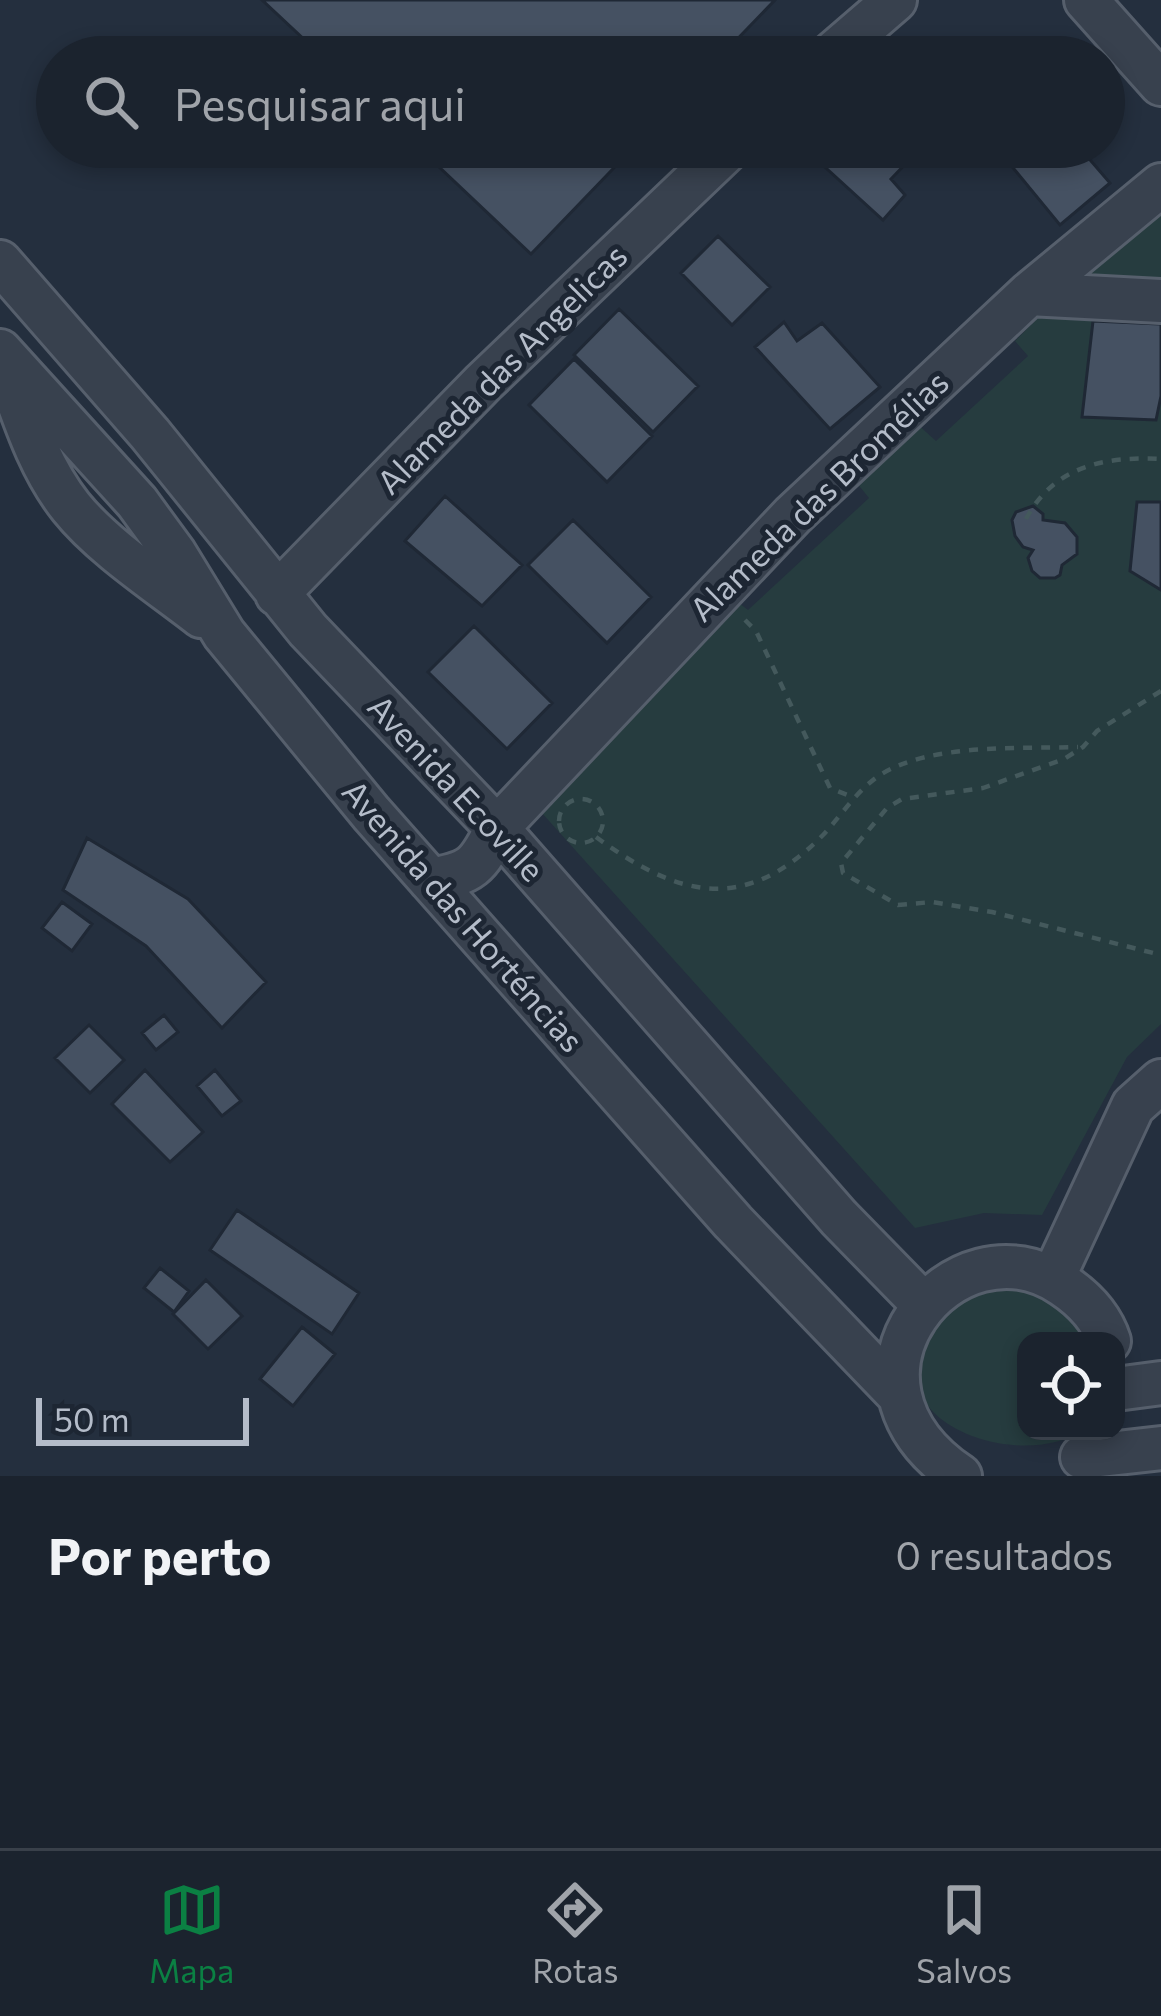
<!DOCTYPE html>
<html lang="pt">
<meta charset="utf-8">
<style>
:root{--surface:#1b232e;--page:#282f3a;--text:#f1f3f6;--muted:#a0a4aa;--line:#39404a;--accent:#0b8043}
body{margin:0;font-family:Commissioner,sans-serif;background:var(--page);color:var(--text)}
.controls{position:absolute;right:36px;bottom:36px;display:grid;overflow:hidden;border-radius:24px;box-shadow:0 6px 18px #0003}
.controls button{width:108px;height:108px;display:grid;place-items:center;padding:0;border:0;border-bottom:3px solid var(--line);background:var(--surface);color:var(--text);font:60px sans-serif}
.scale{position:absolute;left:36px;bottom:30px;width:213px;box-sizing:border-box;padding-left:12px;border:6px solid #b4bcc9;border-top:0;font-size:33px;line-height:42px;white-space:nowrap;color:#b4bcc9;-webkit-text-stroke:9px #1d2633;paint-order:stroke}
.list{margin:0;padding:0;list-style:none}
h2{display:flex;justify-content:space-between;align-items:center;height:156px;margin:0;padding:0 48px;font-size:51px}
h2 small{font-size:39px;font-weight:400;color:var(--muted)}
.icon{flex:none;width:66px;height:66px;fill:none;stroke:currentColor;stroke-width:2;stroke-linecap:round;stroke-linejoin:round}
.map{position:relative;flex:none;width:1161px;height:1476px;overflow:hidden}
.search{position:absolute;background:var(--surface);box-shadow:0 6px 18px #0003;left:36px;right:36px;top:36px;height:132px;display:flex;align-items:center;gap:30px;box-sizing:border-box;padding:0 42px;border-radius:66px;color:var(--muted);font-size:45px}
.sheet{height:372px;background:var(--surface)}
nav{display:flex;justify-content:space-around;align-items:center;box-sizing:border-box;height:168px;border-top:3px solid var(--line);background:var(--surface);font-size:33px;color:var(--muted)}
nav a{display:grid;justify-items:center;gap:6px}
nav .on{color:var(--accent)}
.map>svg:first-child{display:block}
.green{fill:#263c3f}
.building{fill:#455162;stroke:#1f2835;stroke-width:3}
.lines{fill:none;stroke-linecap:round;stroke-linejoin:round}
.minor-casing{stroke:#565f6c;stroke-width:48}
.path{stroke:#44595c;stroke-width:4.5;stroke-dasharray:9 9;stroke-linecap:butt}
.minor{stroke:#38414e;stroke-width:42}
.labels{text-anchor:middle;stroke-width:10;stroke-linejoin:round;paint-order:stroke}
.street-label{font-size:33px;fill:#b4bcc9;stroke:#1d2633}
</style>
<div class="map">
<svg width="1161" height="1476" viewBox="0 0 1161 1476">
<rect width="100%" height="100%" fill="#242f3e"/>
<!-- green -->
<path class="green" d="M1161 211V284L1078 282Z
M1043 313 1161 314V1024L1127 1057 1042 1215 984 1213 915 1228 532 802 731 597 748 610 869 498 856 482 916 423 936 441 1028 356 1015 341Z
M1017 1288C1052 1298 1069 1312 1089 1341H1026V1431H1083C1007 1476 859 1410 938 1324 965 1294 977 1290 1017 1288Z"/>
<!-- building -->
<path class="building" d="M262 0H775L720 57H323Z
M418 147H634L531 254Z
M803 147H901L912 157 891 179 905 195 883 220Z
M996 147H1044L1049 152 1056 147H1079L1110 183 1060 225Z
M718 236 770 287 732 325 681 273Z
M619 309 698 386 653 432 574 355Z
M1158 313H1161V396L1156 420 1082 417 1093 321 1158 324Z
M784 322 797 341 822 323 880 387 830 429 755 347Z
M574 359 652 436 607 482 529 405Z
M445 496 522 565 482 606 405 541Z
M1137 502H1161V590L1130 571Z
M1033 506 1043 514V520L1065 523 1077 537V554L1062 565 1060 575 1055 578H1040L1032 571 1028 558 1033 550 1023 547 1015 536 1012 520 1016 512Z
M573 520 651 597 607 643 528 565Z
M474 626 552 703 507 749 428 672Z
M87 838 188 899 266 982 222 1028 146 946 63 890Z
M62 902 92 924 72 951 42 928Z
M164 1015 178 1032 156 1050 142 1033Z
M89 1025 124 1060 90 1093 55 1058Z
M145 1070 203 1132 170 1162 112 1104Z
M215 1070 241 1101 222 1116 197 1086Z
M237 1210 359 1293 332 1334 210 1250Z
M160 1268 189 1291 174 1312 144 1288Z
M206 1280 242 1316 208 1349 173 1314Z
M302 1327 335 1354 293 1406 260 1379Z"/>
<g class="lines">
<!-- minor casing -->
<g class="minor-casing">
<path id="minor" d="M1086 0 1161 84
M829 57 895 0
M0 262 150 434 308 630 497 828 839 1218 924 1305
M1029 294 1161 301
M0 351 137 502 175 554 224 634 371 813 733 1222 899 1395
M7 370C24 417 39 467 71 507 103 547 160 584 201 616
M277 594 483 383 730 147
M430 880C472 873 478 867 497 828L793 515 1029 294 1161 185
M1053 1278 1133 1106 1161 1081
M1116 1389 1161 1383
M1082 1457 1161 1448
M960 1476C815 1378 955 1212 1063 1285 1084 1299 1101 1316 1109 1341"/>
</g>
<!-- path -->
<path class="path" d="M1026 519C1054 466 1105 456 1161 459
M745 620 756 631 830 788 855 798
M1161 691 1097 731 1083 747 1064 759 983 788 902 799 887 808 841 863 843 873 898 905 932 902 992 912 1161 955
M559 821a22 22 0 1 1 44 0a22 22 0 1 1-44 0Z
M596 837C678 897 744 915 823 835 841 816 857 790 880 775 931 743 1019 749 1078 747"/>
<!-- minor -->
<use href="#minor" class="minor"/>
</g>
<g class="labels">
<!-- street labels -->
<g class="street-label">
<text transform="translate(502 369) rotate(-45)" y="12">Alameda das Angelicas</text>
<text transform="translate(819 496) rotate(-44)" y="12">Alameda das Bromélias</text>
<text transform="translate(456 788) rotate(47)" y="12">Avenida Ecoville</text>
<text transform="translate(463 916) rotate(49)" y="12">Avenida das Horténcias</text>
</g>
</g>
</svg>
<div class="controls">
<button><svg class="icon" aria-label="locate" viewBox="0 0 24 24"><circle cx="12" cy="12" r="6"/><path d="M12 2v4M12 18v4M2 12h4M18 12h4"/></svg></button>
</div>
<div class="scale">50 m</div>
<div class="search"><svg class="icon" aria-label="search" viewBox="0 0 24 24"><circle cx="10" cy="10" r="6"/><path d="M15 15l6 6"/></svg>Pesquisar aqui</div>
</div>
<section class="sheet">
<h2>Por perto<small>0 resultados</small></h2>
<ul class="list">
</ul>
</section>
<nav>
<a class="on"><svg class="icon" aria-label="map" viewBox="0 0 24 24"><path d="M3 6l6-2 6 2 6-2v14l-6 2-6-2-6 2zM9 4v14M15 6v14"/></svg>Mapa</a>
<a><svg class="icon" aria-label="directions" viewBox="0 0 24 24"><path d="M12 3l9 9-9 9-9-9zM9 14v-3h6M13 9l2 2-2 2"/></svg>Rotas</a>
<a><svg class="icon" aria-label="saved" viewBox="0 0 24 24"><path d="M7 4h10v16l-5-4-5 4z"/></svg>Salvos</a>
</nav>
